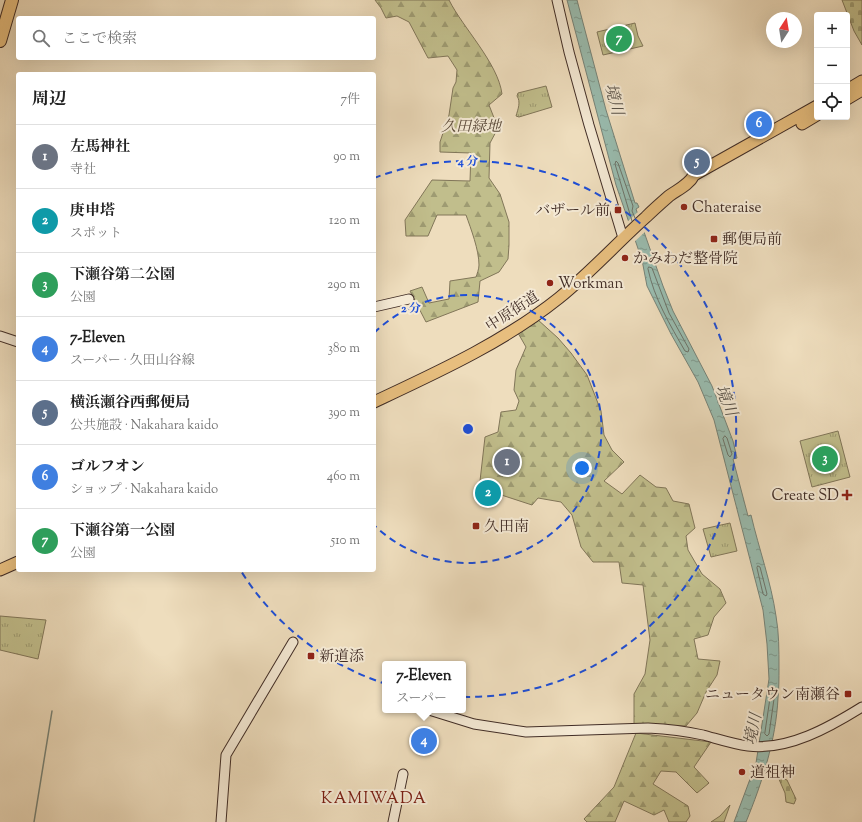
<!DOCTYPE html>
<html lang="ja">
<meta charset="utf-8">
<style>
:root{--surface:#fff;--page:#f2f2f2;--text:#222;--muted:#767676;--line:#e0e0e0;--accent:#ea580c}
body{margin:0;font-family:"Sorts Mill Goudy","Noto Serif JP",serif;background:var(--page);color:var(--text)}
.controls{position:absolute;right:12px;top:12px;display:grid;overflow:hidden;border-radius:4px;box-shadow:0 4px 16px #0002}
.controls button{width:36px;height:36px;display:grid;place-items:center;padding:0;border:0;border-bottom:1px solid var(--line);background:var(--surface);color:var(--text);font:20px sans-serif}
.compass{position:absolute;left:766px;top:12px;width:36px;height:36px;border-radius:50%;background:var(--surface);box-shadow:0 4px 16px #0002;rotate:12deg}
.you{position:absolute;left:582px;top:468px;width:14px;height:14px;margin:-10px;border:3px solid #fff;border-radius:50%;background:#1a73e8;box-shadow:0 0 0 6px #1a73e833}
.badge{display:grid;place-items:center;width:26px;height:26px;border-radius:50%;background:var(--accent);color:#fff;font-size:13px;font-weight:700}
.pin{position:absolute;translate:-50% -50%;border:2px solid #fff;box-shadow:0 1px 4px #0006}
.popup{position:absolute;left:382px;top:661px;width:84px;height:52px;box-sizing:border-box;display:grid;place-content:center;border-radius:4px;background:var(--surface);filter:drop-shadow(0 1px 3px #0005);font-size:13px;white-space:nowrap;color:var(--muted)}
.popup b{font-size:15px;color:var(--text)}
.popup::after{content:'';position:absolute;left:50%;top:100%;margin-left:-8px;border:8px solid transparent;border-top-color:var(--surface)}
.list{margin:0;padding:0;list-style:none}
h2{display:flex;justify-content:space-between;align-items:center;height:52px;margin:0;padding:0 16px;font-size:17px}
h2 small{font-size:13px;font-weight:400;color:var(--muted)}
.list li{display:grid;grid-template-columns:26px 1fr auto;gap:12px;align-items:center;box-sizing:border-box;height:64px;padding:0 16px;border-top:1px solid var(--line)}
.list b{display:block;font-size:15px;white-space:nowrap}
.list p{margin:0;font-size:13px;white-space:nowrap;color:var(--muted)}
.list em{font-size:13px;font-style:normal;color:var(--muted)}
.icon{flex:none;width:22px;height:22px;fill:none;stroke:currentColor;stroke-width:2;stroke-linecap:round;stroke-linejoin:round}
.map{position:relative;flex:none;width:862px;height:822px;overflow:hidden}
.search{position:absolute;background:var(--surface);box-shadow:0 4px 16px #0002;left:16px;top:16px;width:360px;height:44px;display:flex;align-items:center;gap:10px;box-sizing:border-box;padding:0 14px;border-radius:4px;color:var(--muted);font-size:15px}
.panel{position:absolute;background:var(--surface);box-shadow:0 4px 16px #0002;left:16px;top:72px;width:360px;height:500px;border-radius:4px}
.map>svg:first-child{display:block}
.forest{fill:url(#forest-firs);stroke:#817659}
.cemetery{fill:url(#cemetery-stones);stroke:#817659}
.park{fill:url(#park-tufts);stroke:#817659}
.water{fill:url(#water-ripples);stroke:#768378}
.pier{fill:#eeddbd}
.lines{fill:none;stroke-linecap:round;stroke-linejoin:round}
.shore{stroke:#6d746a;stroke-width:1}
.stream{stroke:#768378;stroke-width:1.5}
.secondary-casing{stroke:#412d26;stroke-width:11}
.primary-casing{stroke:#412d26;stroke-width:13}
.highway-casing{stroke:#412d26;stroke-width:14}
.secondary{stroke:#f4e9d4;stroke-width:9}
.primary{stroke:#e7be7e;stroke-width:11}
.highway{stroke:#e7be7e;stroke-width:12}
.ring{fill:none;stroke:#1d4ed8;stroke-width:2;stroke-dasharray:7 5}
.poi-dot{fill:#8f2418;stroke:#f4e9d4;stroke-width:1.5}
.labels{text-anchor:middle;stroke-width:4;stroke-linejoin:round;paint-order:stroke}
.park-label{font-size:15px;font-style:italic;fill:#5b4a3a;stroke:#f4e9d4}
.poi-label{font-size:15px;fill:#412d26;stroke:#f4e9d4;text-anchor:start}
.street-label{font-size:15px;fill:#412d26;stroke:#f4e9d4}
.water-label{font-size:16px;font-style:italic;fill:#575148;stroke:#f4e9d4}
.neighbourhood-label{font-size:16px;letter-spacing:1px;fill:#7a1f14;stroke:#f4e9d4}
.centre{fill:#1d4ed8;stroke:#f4e9d4;stroke-width:2}
.ring-label{font-size:12px;text-anchor:middle;font-weight:bold;fill:#1d4ed8;stroke:#f4e9d4;stroke-width:4;stroke-linejoin:round;paint-order:stroke}
</style>
<div class="map">
<svg width="862" height="822" viewBox="0 0 862 822">
<defs>
<pattern id="forest-firs" width="22" height="20" patternUnits="userSpaceOnUse"><rect width="22" height="20" fill="#c1be8c"/><path d="M5 1l3.5 6h-7zM16 11l3.5 6h-7z" fill="#9e9b72"/></pattern>
<pattern id="cemetery-stones" width="16" height="16" patternUnits="userSpaceOnUse"><rect width="16" height="16" fill="#c1be8c"/><path d="M2 7V4a2 2 0 0 1 4 0v3zM10 15v-3a2 2 0 0 1 4 0v3z" fill="#9e9b72"/></pattern>
<pattern id="park-tufts" width="24" height="20" patternUnits="userSpaceOnUse"><rect width="24" height="20" fill="#c1be8c"/><path d="M3 7l-1-3M5 7V3M7 7l1-3M15 17l-1-3M17 17v-4M19 17l1-3" fill="none" stroke="#9e9b72"/></pattern>
<pattern id="water-ripples" width="26" height="14" patternUnits="userSpaceOnUse"><rect width="26" height="14" fill="#99bcaf"/><path d="M2 4q2-2 4 0t4 0M15 11q2-2 4 0t4 0" fill="none" stroke="#7e998e"/></pattern>
</defs>
<rect width="100%" height="100%" fill="#eeddbd"/>
<filter id="stains"><feTurbulence type="fractalNoise" baseFrequency=".005" numOctaves="4"/><feColorMatrix values="0 0 0 0 .2 0 0 0 0 .09 0 0 0 0 .02 0 0 0 .5 -.17"/></filter>
<radialGradient id="worn" r=".72"><stop offset=".6" stop-color="#630" stop-opacity="0"/><stop offset="1" stop-color="#630" stop-opacity=".3"/></radialGradient>
<!-- forest -->
<path class="forest" d="M375 0H449C463 28 498 63 502 94L489 105 498 128 490 143 489 178 500 194 509 222V245L508 259 499 272 480 281 478 302 426 322 410 291 422 287 429 303 449 299 450 281 476 277C477 274 479 269 479 265 479 250 471 229 466 215H437L428 236H406L405 220 432 180 470 181 471 153 440 152V142L449 115 453 88 456 82 457 70 448 56 428 58 409 22 397 16 386 18 381 8Z
M537 319 558 338 571 353 587 375 601 411 604 435 612 450 624 462 604 481 622 494 640 475 656 487 666 488 673 501 689 504 695 528 686 536 688 550 702 574 720 589 726 603 714 617 708 635 694 639 698 659 720 661 717 675 706 692 697 713 686 726 634 724V694L645 674 650 640 643 585 622 583 619 562H593L581 547 572 515 561 502 538 498 532 505 483 489 480 481 485 437 498 432 501 412 516 410 519 401 514 390 516 370 526 347 518 333Z
M636 733 711 742 694 767 709 783 697 793 676 772 661 771 653 784 688 806 690 816 686 822H669L664 810 654 815 624 801 615 822H587L584 819 614 787Z"/>
<!-- cemetery -->
<path class="cemetery" d="M842 0H862V45L854 31Z
M778 777 787 780 796 799 794 804 786 802 785 793Z"/>
<!-- park -->
<path class="park" d="M635 23 638 36 643 46 603 55 597 32Z
M546 86 552 107 519 117 516 116C518 109 521 102 517 96L518 93Z
M838 431 850 477 812 487 800 441Z
M730 523 737 551 711 557 703 529Z
M0 616 46 620 38 659 0 650Z
M730 805 724 822H711L720 816Z"/>
<!-- water -->
<path class="water" d="M567 0H577L606 110 635 203H637L639 207 636 209 663 286 673 311 712 386 733 441 737 458 733 459 748 516 751 515C759 549 771 582 776 616 779 633 779 650 779 668 779 678 779 688 778 698 776 740 762 783 746 822H734L756 763 769 679 767 644 763 610 714 420 698 382 671 334 647 286 642 260 616 185Z"/>
<!-- pier -->
<path class="pier" d="M639 211 646 231 633 243 626 223Z"/>
<g class="lines">
<!-- shore -->
<path class="shore" d="M632 221 615 164 616 161 618 163 633 206 632 211 635 218
M649 267 652 268 669 313 689 349 688 352 685 351C670 325 654 298 648 269Z
M725 436 727 438 732 454 730 457 728 455 723 439Z
M758 566 760 567 767 594 766 596 763 594 757 568Z
M771 694 774 695V699L769 734 767 736 765 734Z"/>
<!-- stream -->
<path class="stream" d="M34 822 52 711"/>
<!-- secondary casing -->
<g class="secondary-casing">
<path id="secondary" d="M557 0 569 52 589 125 623 238
M374 307 409 299
M0 336 18 342
M429 710 474 724 526 732 648 728C667 729 685 731 703 735 718 739 733 744 748 746 788 751 830 727 862 707
M221 822 226 755 293 642
M393 822 403 774"/>
</g>
<!-- primary casing -->
<g class="primary-casing">
<path id="primary" d="M847 90 862 81
M847 99 862 90
M802 124 817 115
M374 402C438 372 504 342 559 298 590 273 617 243 646 217 653 210 661 203 669 196 677 190 689 185 694 175L817 106
M0 570 18 562"/>
</g>
<!-- highway casing -->
<g class="highway-casing">
<path id="highway" d="M0 41 12 0"/>
</g>
<!-- secondary -->
<use href="#secondary" class="secondary"/>
<!-- primary -->
<use href="#primary" class="primary"/>
<!-- highway -->
<use href="#highway" class="highway"/>
</g>
<!-- distance rings -->
<g class="ring">
<path d="M374 333A134 134 0 1 1 374 525"/>
<path d="M374 178A268 268 0 1 1 241 571"/>
</g>
<!-- markers -->
<g class="poi-dot">
<circle cx="684" cy="207" r="4"/>
<rect x="614" y="206" width="8" height="8" rx="2"/>
<rect x="710" y="235" width="8" height="8" rx="2"/>
<circle cx="625" cy="258" r="4"/>
<circle cx="550" cy="283" r="4"/>
<path d="M845 489h4v4h4v4h-4v4h-4v-4h-4v-4h4z"/>
<rect x="472" y="522" width="8" height="8" rx="2"/>
<rect x="307" y="652" width="8" height="8" rx="2"/>
<rect x="844" y="690" width="8" height="8" rx="2"/>
<circle cx="742" cy="772" r="4"/>
</g>
<g class="labels">
<!-- park labels -->
<g class="park-label">
<text x="471" y="131">久田緑地</text>
</g>
<!-- poi labels -->
<g class="poi-label">
<text x="692" y="212">Chateraise</text>
<text x="610" y="215" text-anchor="end">バザール前</text>
<text x="722" y="244">郵便局前</text>
<text x="633" y="263">かみわだ整骨院</text>
<text x="558" y="288">Workman</text>
<text x="839" y="500" text-anchor="end">Create SD</text>
<text x="484" y="531">久田南</text>
<text x="319" y="661">新道添</text>
<text x="840" y="699" text-anchor="end">ニュータウン南瀬谷</text>
<text x="750" y="777">道祖神</text>
</g>
<!-- street labels -->
<g class="street-label">
<text transform="translate(512 311) rotate(-33)" y="5">中原街道</text>
</g>
<!-- water labels -->
<g class="water-label">
<text transform="translate(615 99) rotate(76)" y="6">境川</text>
<text transform="translate(727 400) rotate(68)" y="6">境川</text>
<text transform="translate(752 729) rotate(-79)" y="6">境川</text>
</g>
<!-- neighbourhood labels -->
<g class="neighbourhood-label">
<text x="374" y="803">KAMIWADA</text>
</g>
</g>
<circle cx="468" cy="429" r="6" class="centre"/>
<g class="ring-label">
<text x="468" y="165">4 分</text>
<text x="411" y="312">2 分</text>
</g>
<rect width="100%" height="100%" filter="url(#stains)"/>
<rect width="100%" height="100%" fill="url(#worn)"/>
</svg>
<div class="controls">
<button>+</button>
<button>−</button>
<button><svg class="icon" aria-label="locate" viewBox="0 0 24 24"><circle cx="12" cy="12" r="6"/><path d="M12 2v4M12 18v4M2 12h4M18 12h4"/></svg></button>
</div>
<svg class="compass" viewBox="-18 -18 36 36"><path d="M0-13l5 13h-10z" fill="#e53935"/><path d="M0 13l5-13h-10z" fill="#767676"/></svg>
<div class="you"></div>
<div class="pin badge" style="left:507px;top:462px;background:#6b7280">1</div>
<div class="pin badge" style="left:488px;top:493px;background:#0f9aa8">2</div>
<div class="pin badge" style="left:825px;top:459px;background:#2e9e5b">3</div>
<div class="pin badge" style="left:424px;top:741px;background:#3f7fe0">4</div>
<div class="popup"><b>7-Eleven</b>スーパー</div>
<div class="pin badge" style="left:697px;top:162px;background:#5c6f8a">5</div>
<div class="pin badge" style="left:759px;top:124px;background:#3f7fe0">6</div>
<div class="pin badge" style="left:619px;top:39px;background:#2e9e5b">7</div>
<div class="search"><svg class="icon" aria-label="search" viewBox="0 0 24 24"><circle cx="10" cy="10" r="6"/><path d="M15 15l6 6"/></svg>ここで検索</div>
<section class="panel">
<h2>周辺<small>7件</small></h2>
<ul class="list">
<li><span class="badge" style="background:#6b7280">1</span><div><b>左馬神社</b><p>寺社</p></div><em>90 m</em></li>
<li><span class="badge" style="background:#0f9aa8">2</span><div><b>庚申塔</b><p>スポット</p></div><em>120 m</em></li>
<li><span class="badge" style="background:#2e9e5b">3</span><div><b>下瀬谷第二公園</b><p>公園</p></div><em>290 m</em></li>
<li><span class="badge" style="background:#3f7fe0">4</span><div><b>7-Eleven</b><p>スーパー · 久田山谷線</p></div><em>380 m</em></li>
<li><span class="badge" style="background:#5c6f8a">5</span><div><b>横浜瀬谷西郵便局</b><p>公共施設 · Nakahara kaido</p></div><em>390 m</em></li>
<li><span class="badge" style="background:#3f7fe0">6</span><div><b>ゴルフオン</b><p>ショップ · Nakahara kaido</p></div><em>460 m</em></li>
<li><span class="badge" style="background:#2e9e5b">7</span><div><b>下瀬谷第一公園</b><p>公園</p></div><em>510 m</em></li>
</ul>
</section>
</div>
